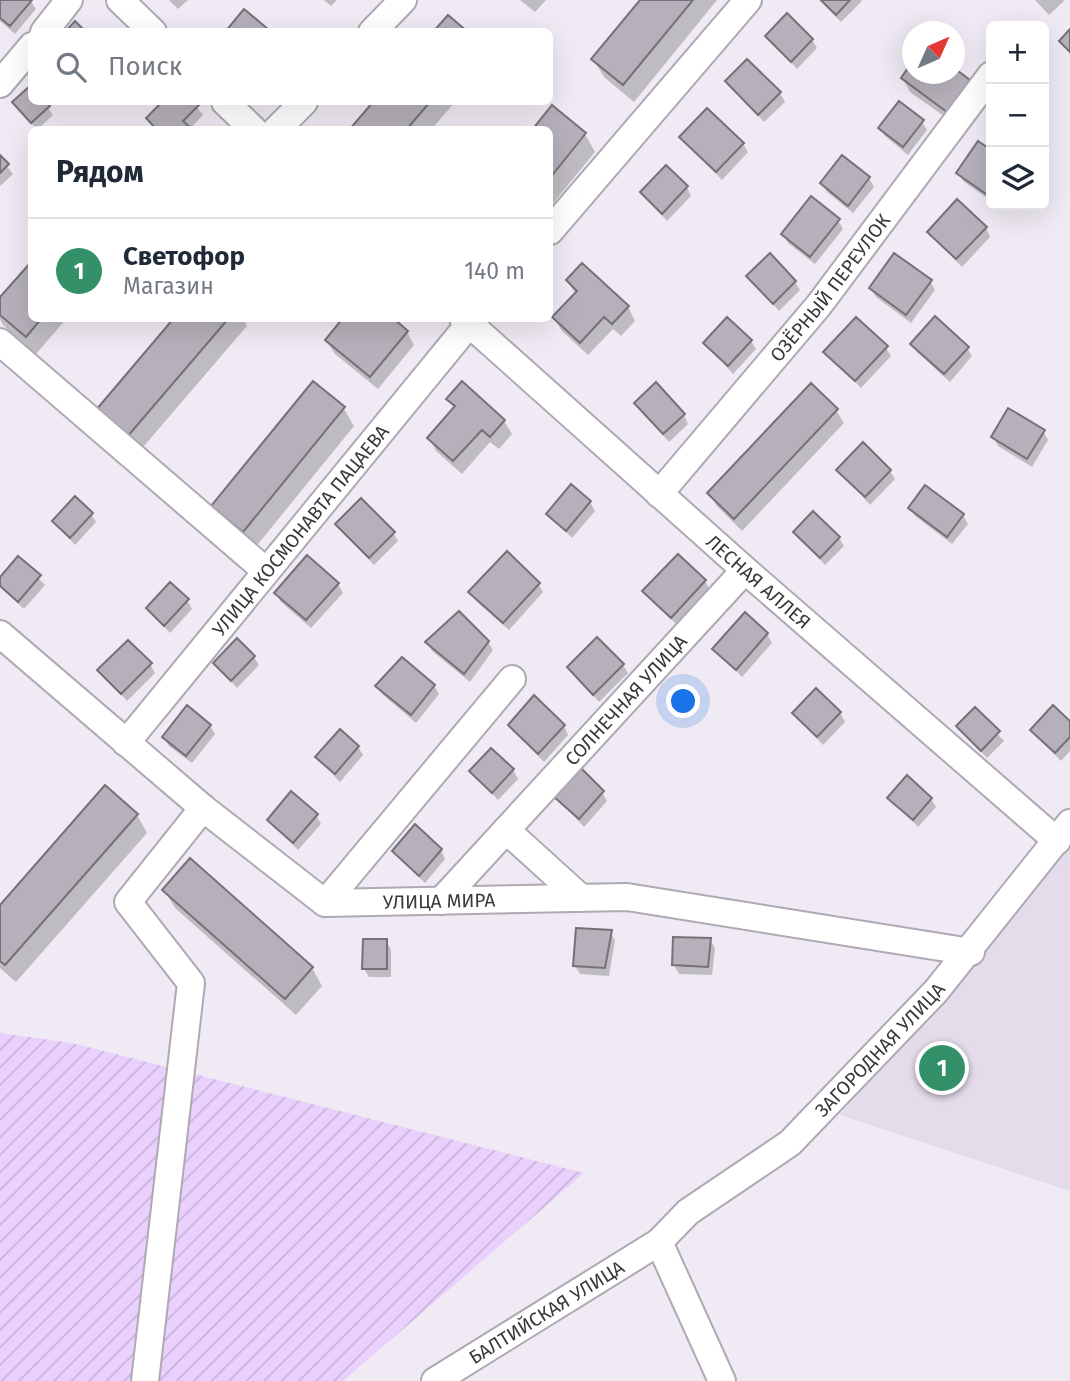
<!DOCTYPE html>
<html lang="ru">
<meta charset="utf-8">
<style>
:root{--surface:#fff;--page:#f2f2f3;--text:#1f2937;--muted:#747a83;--line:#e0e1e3;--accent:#339068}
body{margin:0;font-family:"Fira Sans",sans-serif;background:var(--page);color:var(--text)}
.controls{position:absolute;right:21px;top:21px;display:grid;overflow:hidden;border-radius:10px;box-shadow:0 7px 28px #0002}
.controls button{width:63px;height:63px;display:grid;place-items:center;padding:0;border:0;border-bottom:2px solid var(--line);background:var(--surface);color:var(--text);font:35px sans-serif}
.compass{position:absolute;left:902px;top:21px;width:63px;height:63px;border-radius:50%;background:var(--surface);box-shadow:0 7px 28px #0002;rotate:45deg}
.you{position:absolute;left:684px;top:702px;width:24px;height:24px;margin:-18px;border:5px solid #fff;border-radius:50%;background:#1a73e8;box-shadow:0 0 0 10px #1a73e833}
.badge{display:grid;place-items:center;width:46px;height:46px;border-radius:50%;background:var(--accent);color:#fff;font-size:23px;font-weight:700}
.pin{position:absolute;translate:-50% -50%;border:4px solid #fff;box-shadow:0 2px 7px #0006}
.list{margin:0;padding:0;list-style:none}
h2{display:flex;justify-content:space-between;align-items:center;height:91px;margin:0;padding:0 28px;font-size:30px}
h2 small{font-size:23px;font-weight:400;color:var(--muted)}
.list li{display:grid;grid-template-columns:46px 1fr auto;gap:21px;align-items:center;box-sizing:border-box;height:105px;padding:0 28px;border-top:2px solid var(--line)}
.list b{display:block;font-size:26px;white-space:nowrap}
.list p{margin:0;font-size:23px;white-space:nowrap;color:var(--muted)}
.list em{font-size:23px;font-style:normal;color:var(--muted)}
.icon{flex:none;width:38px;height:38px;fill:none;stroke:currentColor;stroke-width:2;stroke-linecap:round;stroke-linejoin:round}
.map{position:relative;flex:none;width:1070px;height:1381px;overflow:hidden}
.search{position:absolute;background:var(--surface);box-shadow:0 7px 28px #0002;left:28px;top:28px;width:525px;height:77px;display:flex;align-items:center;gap:18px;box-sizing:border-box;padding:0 24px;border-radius:10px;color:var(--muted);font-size:26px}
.panel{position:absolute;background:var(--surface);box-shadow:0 7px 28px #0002;left:28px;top:126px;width:525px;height:196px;border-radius:10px}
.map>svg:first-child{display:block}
.built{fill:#e5dceb}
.garden{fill:url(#garden-furrows)}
.shadow{fill:#0003}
.building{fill:#b5b0b9;stroke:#767179;stroke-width:2}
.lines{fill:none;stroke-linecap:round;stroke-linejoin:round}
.minor-casing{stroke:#aea9b2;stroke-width:30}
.minor{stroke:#fff;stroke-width:26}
.labels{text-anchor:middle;stroke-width:6;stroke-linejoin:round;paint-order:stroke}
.street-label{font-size:19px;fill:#3a383c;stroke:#fff}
</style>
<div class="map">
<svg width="1070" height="1381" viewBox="0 0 1070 1381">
<defs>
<pattern id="garden-furrows" width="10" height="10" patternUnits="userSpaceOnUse" patternTransform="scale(1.75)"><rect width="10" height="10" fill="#ead0fc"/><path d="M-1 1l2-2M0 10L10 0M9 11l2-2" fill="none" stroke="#c9b3d9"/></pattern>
</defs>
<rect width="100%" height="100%" fill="#efeaf3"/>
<!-- built -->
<path class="built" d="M1070 842V1191L840 1115 951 987Z"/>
<!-- garden -->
<path class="garden" d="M0 1033 72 1043 584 1173 343 1381H0Z"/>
<!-- shadow -->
<path class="shadow" d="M0 0H30L36 9 15 34 0 21Z
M169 0H188L178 9Z
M324 0H337L331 6Z
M520 0H546L535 12Z
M642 0H717L634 102 604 77 593 59Z
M819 0H861L862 1 841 22Z
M1035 0H1063L1064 1 1049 15Z
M767 36 812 40 817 48 797 69Z
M912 65V74H954L969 81 977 94 955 124 910 92 903 79Z
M727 82 780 93 785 102 764 122Z
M31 87 32 102H44L53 115 37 130 14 102Z
M164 102H193L203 115 189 130H155L148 118Z
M375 102H455L431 130H351Z
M552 107 585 134 595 152 550 207Z
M922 122 927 130 908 155 885 136 880 128Z
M681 138 743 144 748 152 722 180Z
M979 143 991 152V201L963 181 958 173Z
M0 158 13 174 0 186Z
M869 178 874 187 853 213 827 192 822 183Z
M687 187 691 196 667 221 642 193Z
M838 220 843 229 815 264 788 243 783 234Z
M986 228 990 237 962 267 929 232Z
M748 276 795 282 800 290 779 311Z
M568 281 628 307 635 321 621 336 613 329 588 355 562 331 554 318 576 295Z
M930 281 935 290 911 323 876 297 871 288Z
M0 299 32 318H67L36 354 3 325 0 319Z
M177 318H243L247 326 138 453 109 428Z
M407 332 414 345 378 389 335 354 327 341Z
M751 341 756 349 733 374 705 343Z
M912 344 967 348 972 356 950 382 917 352Z
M886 348 891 356 861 388 826 352Z
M314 383 344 409 354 426 254 549 223 524 213 506Z
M462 384 504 421 512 434 499 449 490 442 462 474 436 451 429 438 454 409 448 399Z
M636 403 684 415 688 424 669 442Z
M836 410 844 423 742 531 717 506 709 493Z
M1043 431 1048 440 1032 467 998 446 993 437Z
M839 470 890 471 895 479 870 505Z
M571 487 590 502 595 511 572 538 548 514Z
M910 508 963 515 968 524 952 544 915 516Z
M91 514 96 522 75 545 54 521Z
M337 524 393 533 398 541 374 565Z
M795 532 839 538 844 546 825 565Z
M18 558 45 585 24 609 0 586V580Z
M705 581 710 590 677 625 645 592Z
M338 584 343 593 311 628 281 602 276 594Z
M538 584 543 592 509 630 475 600 470 592Z
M187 600 192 609 170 633 148 609Z
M767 634 772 643 742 677 715 649Z
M488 642 493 650 470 682 432 651 427 643Z
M254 657 259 665 237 688 215 664Z
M150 664 155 673 127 701 100 671Z
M623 665 628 673 599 702 569 668Z
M377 686H434L439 694 416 723 382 694Z
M975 709 1004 741 987 758 958 726Z
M794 713H840L845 722 823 745Z
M1070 723V751L1061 761 1032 730Z
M210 726 215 734 192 763 169 746 164 737Z
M510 726H564L568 735 544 762Z
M358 747 363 755 340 782 317 758Z
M513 770 518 779 498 800 471 771Z
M602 792 607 801 584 827 555 796Z
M890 798 931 799 936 807 918 827Z
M137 815 147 833 16 982 0 968V907Z
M316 815 321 824 298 850 269 820Z
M441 850 445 859 425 883 394 852Z
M190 861 312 968 322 986 296 1015 175 908 164 890Z
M610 932 615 940 609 976 580 974 575 966Z
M710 940 715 948 712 975 679 974 674 965Z
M386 941 391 949V977H369L364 969Z"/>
<!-- building -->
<path class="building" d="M0 0H32L10 26 0 18Z
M640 0H693L623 85 591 59Z
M821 0H850L836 15Z
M244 9 269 30 268 32H225Z
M787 13 813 39 791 62 765 36Z
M448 15 468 32H433Z
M75 21 86 32H65Z
M1070 29V52L1059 41Z
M747 59 781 92 758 115 725 81Z
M912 62V74H954V68L970 80 947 112 901 78Z
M31 85 32 102H46L50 106 31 123 12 102Z
M899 101 924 120 903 147 878 128Z
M162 102H195L199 105 183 121 192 129 157 130 146 118Z
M373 102H430L406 130H349Z
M552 105 586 133 550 178V130H532Z
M707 108 744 143 716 172 679 137Z
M978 141 991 150V186L986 194 956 173Z
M0 155 9 164 0 173Z
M842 155 870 177 848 206 820 183Z
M666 165 688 186 662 214 640 192Z
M811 196 840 219 810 257 781 234Z
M957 199 987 227 956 259 927 232Z
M770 253 796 281 773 304 746 276Z
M894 253 932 280 906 315 869 288Z
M32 261V318H42L26 337 0 315V297Z
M582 263 629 306 612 324 604 317 580 343 552 317 577 291 566 280Z
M935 316 969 347 944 374 910 344Z
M727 317 752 340 728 366 703 343Z
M856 317 888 346 855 381 823 352Z
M174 318H229L127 437 96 410Z
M343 318H393L408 331 370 377 325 340Z
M313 381 345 407 243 532 211 506Z
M462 381 505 420 490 437 482 430 453 461 427 438 455 406 446 399Z
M656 382 685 414 663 434 634 403Z
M811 383 838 409 734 519 707 493Z
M1008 408 1045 430 1027 459 991 437Z
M863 442 891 470 865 497 836 470Z
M571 484 591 501 566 531 546 514Z
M925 485 964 514 947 537 908 508Z
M75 496 93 513 70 538 52 521Z
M361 498 395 532 369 558 335 524Z
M813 511 840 537 820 558 793 532Z
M507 551 540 583 503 623 468 592Z
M678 554 706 580 671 618 642 591Z
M307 555 339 583 306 620 274 593Z
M18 556 41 575 18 602 0 586V577Z
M170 582 189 599 164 626 146 608Z
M459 611 489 641 464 674 425 642Z
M745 612 768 633 736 670 712 649Z
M597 637 624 664 593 695 567 667Z
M237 638 255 656 231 681 213 663Z
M128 640 152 663 121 694 97 670Z
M402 657 435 685 411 715 375 686Z
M816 688 841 712 817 737 792 713Z
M534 695 565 725 538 754 508 725Z
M187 705 211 725 186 756 162 737Z
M1053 705 1070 721V737L1055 753 1030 730Z
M975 707 1000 731 981 751 956 726Z
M340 729 359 746 335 774 315 757Z
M491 748 514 769 492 793 469 771Z
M580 767 604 791 579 819 553 796Z
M907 775 932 798 913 820 887 798Z
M105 785 138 814 5 965 0 961V905Z
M291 791 318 814 293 843 267 820Z
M415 824 442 849 419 876 392 851Z
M190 858 313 967 285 999 162 890Z
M576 928 612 930 605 968 573 966Z
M673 937 711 938 708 967 672 965Z
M363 939H387V969H362Z"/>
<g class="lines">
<!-- minor casing -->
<g class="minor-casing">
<g id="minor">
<path d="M120 0 153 32"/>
<path d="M44 32 69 0"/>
<path d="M372 32 403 0"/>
<path d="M0 84 32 46"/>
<path d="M225 102 254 130"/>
<path d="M276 130 304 102"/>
<path d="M550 231 748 0"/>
<path id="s1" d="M463 318 745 570 1057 841"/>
<path d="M0 342 266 571"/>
<path id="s2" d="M659 494 819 305 991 75"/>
<path id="s3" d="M0 634 203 808 325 903 627 897 971 952"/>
<path id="s4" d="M126 743 474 318"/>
<path d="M506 830 581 898"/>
<path id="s5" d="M441 901 745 570"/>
<path d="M325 903 512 679"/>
<path d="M659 1242 722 1381"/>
<path d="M145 1381 191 983 128 902 203 808"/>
<path id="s6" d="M435 1381 659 1242 688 1212 790 1143 936 991 1070 823"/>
</g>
</g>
<!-- minor -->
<use href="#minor" class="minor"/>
</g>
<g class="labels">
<!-- street labels -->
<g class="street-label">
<text dy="7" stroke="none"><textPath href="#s2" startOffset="268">ОЗЁРНЫЙ ПЕРЕУЛОК</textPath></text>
<text dy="7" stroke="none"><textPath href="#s4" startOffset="275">УЛИЦА КОСМОНАВТА ПАЦАЕВА</textPath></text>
<text dy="7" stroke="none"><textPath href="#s1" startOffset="396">ЛЕСНАЯ АЛЛЕЯ</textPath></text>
<text dy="7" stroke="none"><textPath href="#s5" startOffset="273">СОЛНЕЧНАЯ УЛИЦА</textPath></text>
<text dy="7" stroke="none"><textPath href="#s3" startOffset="536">УЛИЦА МИРА</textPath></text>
<text dy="7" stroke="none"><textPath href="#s6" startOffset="558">ЗАГОРОДНАЯ УЛИЦА</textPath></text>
<text dy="7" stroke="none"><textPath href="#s6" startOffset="131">БАЛТИЙСКАЯ УЛИЦА</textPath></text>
</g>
</g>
</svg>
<div class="controls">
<button>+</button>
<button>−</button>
<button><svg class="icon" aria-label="layers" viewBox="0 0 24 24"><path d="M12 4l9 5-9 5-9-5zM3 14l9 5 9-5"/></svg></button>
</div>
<svg class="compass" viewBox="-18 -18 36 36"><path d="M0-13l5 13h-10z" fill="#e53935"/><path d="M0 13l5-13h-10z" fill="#747a83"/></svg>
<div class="you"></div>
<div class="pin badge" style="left:942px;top:1068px">1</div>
<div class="search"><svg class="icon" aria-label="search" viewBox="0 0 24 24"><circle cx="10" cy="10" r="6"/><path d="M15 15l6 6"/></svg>Поиск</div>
<section class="panel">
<h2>Рядом<small></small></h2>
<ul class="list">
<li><span class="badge">1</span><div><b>Светофор</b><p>Магазин</p></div><em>140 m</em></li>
</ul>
</section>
</div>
